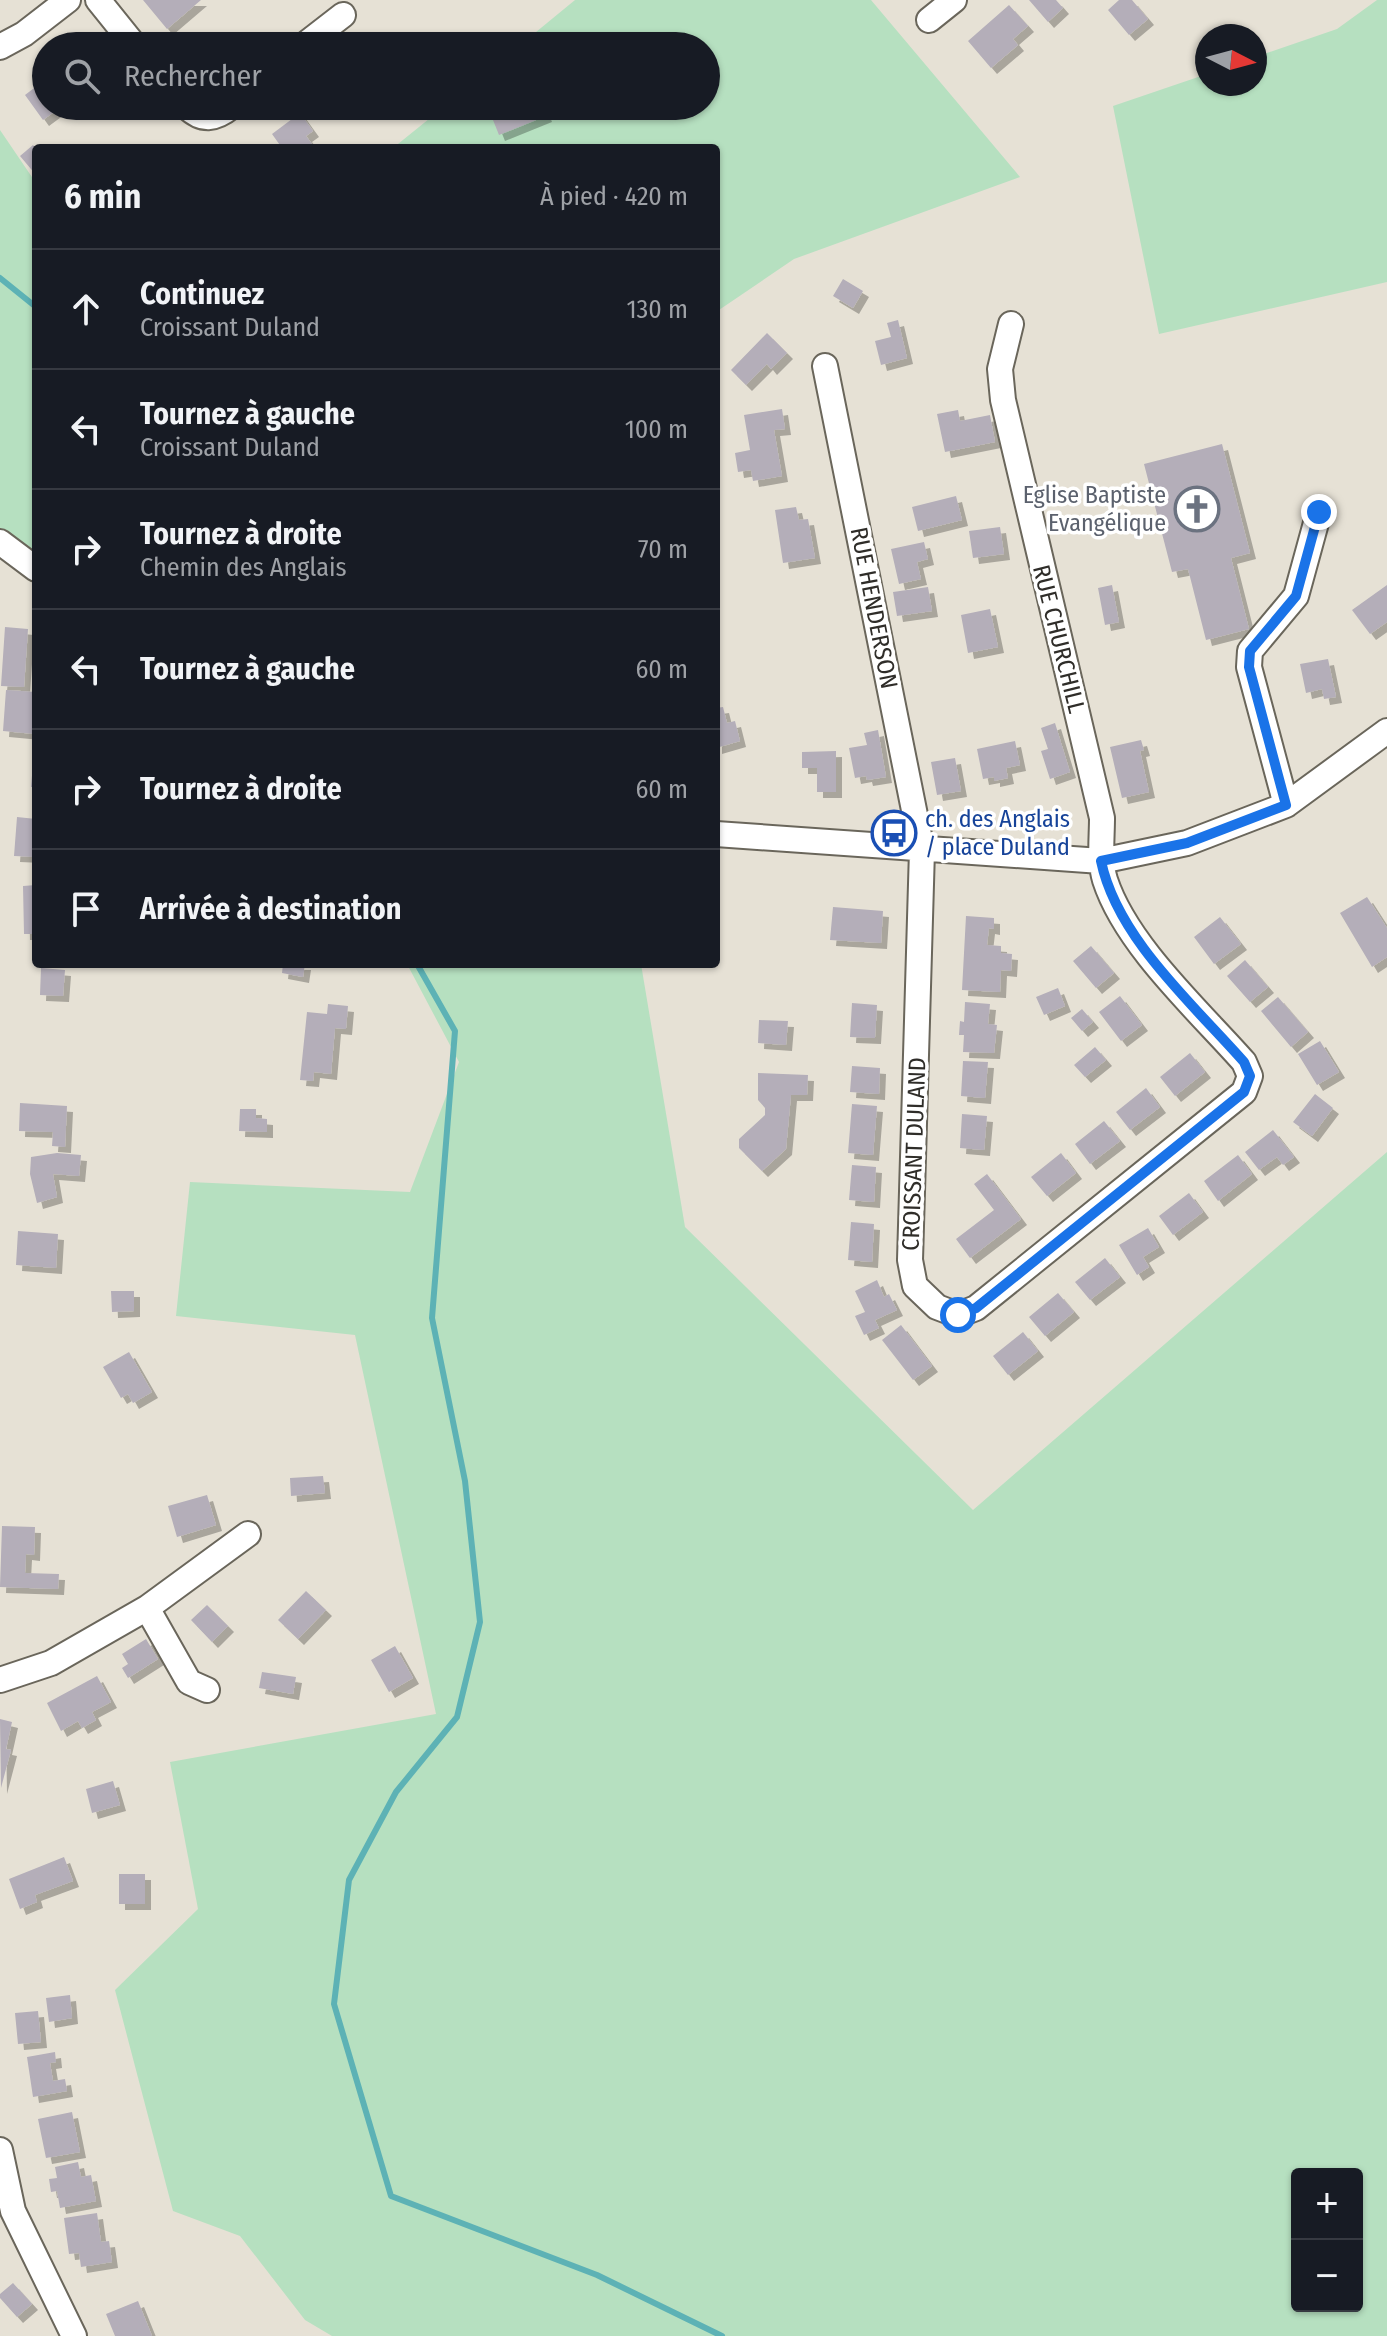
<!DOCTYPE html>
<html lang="fr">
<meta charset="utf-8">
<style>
:root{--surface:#171b24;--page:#20242c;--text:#f1f3f6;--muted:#9ea1a6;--line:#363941}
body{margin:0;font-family:"Fira Sans Condensed",sans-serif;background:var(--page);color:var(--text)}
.controls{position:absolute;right:24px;bottom:24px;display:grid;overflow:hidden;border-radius:8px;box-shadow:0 2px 6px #0004}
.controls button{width:72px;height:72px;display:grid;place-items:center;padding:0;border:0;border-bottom:2px solid var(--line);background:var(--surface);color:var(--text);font:40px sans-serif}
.compass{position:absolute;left:1195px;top:24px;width:72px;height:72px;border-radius:50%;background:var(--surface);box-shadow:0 2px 6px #0004;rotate:96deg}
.stop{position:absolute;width:24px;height:24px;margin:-18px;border:6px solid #1a73e8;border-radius:50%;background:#fff}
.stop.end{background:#1a73e8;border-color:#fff;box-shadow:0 2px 8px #0008}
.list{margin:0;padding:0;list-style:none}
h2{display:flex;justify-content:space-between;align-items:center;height:104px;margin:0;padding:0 32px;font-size:34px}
h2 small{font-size:26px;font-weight:400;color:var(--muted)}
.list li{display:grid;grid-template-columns:52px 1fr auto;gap:24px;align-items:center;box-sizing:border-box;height:120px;padding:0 32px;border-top:2px solid var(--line)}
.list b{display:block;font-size:30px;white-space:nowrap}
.list p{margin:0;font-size:26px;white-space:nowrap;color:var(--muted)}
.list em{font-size:26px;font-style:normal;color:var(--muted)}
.icon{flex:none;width:44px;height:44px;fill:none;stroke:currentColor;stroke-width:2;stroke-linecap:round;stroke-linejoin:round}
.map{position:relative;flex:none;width:1387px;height:2336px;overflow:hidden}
.search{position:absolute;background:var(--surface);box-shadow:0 2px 6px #0004;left:32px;top:32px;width:688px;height:88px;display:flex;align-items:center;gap:20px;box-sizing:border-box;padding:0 28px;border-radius:44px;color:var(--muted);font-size:30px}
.panel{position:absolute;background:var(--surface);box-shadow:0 2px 6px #0004;left:32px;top:144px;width:688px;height:824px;border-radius:8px}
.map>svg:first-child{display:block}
.green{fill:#b6e0c0;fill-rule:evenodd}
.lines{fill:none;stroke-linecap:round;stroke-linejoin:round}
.stream{stroke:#5db2b5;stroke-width:6}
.building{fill:#b4aeb9;filter:url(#shadow)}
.minor-casing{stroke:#6a665b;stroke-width:28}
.minor{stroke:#fff;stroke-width:24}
.route{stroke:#1a73e8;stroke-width:10}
.labels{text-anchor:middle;stroke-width:7;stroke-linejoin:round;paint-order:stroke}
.worship-label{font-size:24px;fill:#5b616d;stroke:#fff;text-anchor:end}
.street-label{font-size:24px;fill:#2f2d29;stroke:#fff}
.transit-label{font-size:24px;fill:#164399;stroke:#fff;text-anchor:start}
</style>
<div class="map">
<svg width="1387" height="2336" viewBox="0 0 1387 2336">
<defs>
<filter id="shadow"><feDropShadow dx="6" dy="6" stdDeviation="0" flood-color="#0004"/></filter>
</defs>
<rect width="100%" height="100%" fill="#e6e1d5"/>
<!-- green -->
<path class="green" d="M575 0H871L1020 177 794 259 716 312V148H393L445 106H706V46H519Z
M1377 0H1387V282L1159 334 1113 106 1207 74V84H1255V57L1337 29Z
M0 130 36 183V560L0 534Z
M407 964H641L685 1227 973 1510 1387 1152V2336H332L305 2320 240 2236 173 2211 115 1990 198 1909 170 1762 436 1714 355 1335 176 1316 190 1182 410 1192 459 1062ZM1357 2174V2306H1297V2174Z"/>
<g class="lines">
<!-- stream -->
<path class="stream" d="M0 278 36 307
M417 964 455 1031 432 1318 465 1481 480 1622 457 1717 396 1792 349 1880 334 2004 391 2196 597 2275 722 2336"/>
</g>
<!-- building -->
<path class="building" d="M143 0H201L167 29Z
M1029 0H1056L1063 8 1048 22Z
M1119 0H1132L1148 19 1129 35 1108 10Z
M1009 5 1028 26 1013 39 1018 45 991 68 968 41Z
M93 32 105 46H76Z
M46 79V106H62L43 120 25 95Z
M497 106H542L546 116 499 135 489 110Z
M300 113 313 131 306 136 315 148H282L272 134Z
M33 145 36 149V175L20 156Z
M843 279 863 291 853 308 833 296Z
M898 320 907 358 881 365 875 341 891 337 887 323Z
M767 333 787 353 771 369 767 364 746 385 731 370Z
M782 409 785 429 774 430 782 476 753 481 751 470 738 472 735 453 750 450 744 415Z
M958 410 960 421 990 415 995 442 945 452 937 414Z
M1222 444 1250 553 1231 558 1249 629 1206 640 1188 569 1172 572 1144 464Z
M956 496 962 520 918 531 912 507Z
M796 507 799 520 808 519 815 558 783 563 775 510Z
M1000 527 1004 554 973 558 969 531Z
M924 542 928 559 917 562 921 579 899 584 891 549Z
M1112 585 1119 622 1105 625 1098 588Z
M1387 585V622L1370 634 1352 610Z
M928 587 932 611 897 616 893 592Z
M990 609 998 647 968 653 961 615Z
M5 627 28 629 24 687 1 686Z
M1328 659 1336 697 1324 699 1322 689 1306 693 1300 664Z
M6 690 36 692 35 734 3 731Z
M723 707 727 723 735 721 740 741 716 748V708Z
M1055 723 1070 772 1050 779 1041 751 1048 749 1041 728Z
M878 730 886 777 867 780 866 776 855 778 849 748 867 745 864 733Z
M1141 740 1144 750 1140 751 1149 792 1122 798 1110 747Z
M1015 741 1020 765 1006 768 1008 778 994 781V777L983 779 977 749Z
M836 751V792H817V768H802V752Z
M955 758 961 791 937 795 931 762Z
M33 764H36V787H31Z
M17 817 36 819V857L14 856Z
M36 885V934H24L23 886Z
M1367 897 1387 928V957L1372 967 1340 913Z
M833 907 883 911 881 943 830 940Z
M966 916 994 918V929L989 928 987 945 1001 946V953L1012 954 1011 971 1001 970 1000 992 962 990Z
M1220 917 1241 944 1214 964 1194 937Z
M1091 946 1114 973 1096 988 1073 961Z
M1245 960 1268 987 1250 1002 1227 976Z
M283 964H305L303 977 282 973Z
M41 968 65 970 63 996 40 995Z
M1058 988 1065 1006 1044 1015 1036 997Z
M1120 996 1142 1025 1121 1041 1099 1012Z
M1278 997 1308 1032 1291 1047 1261 1011Z
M965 1002 990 1004 988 1024 997 1025 994 1053 963 1052 964 1035H959L960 1021 964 1022Z
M852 1003 877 1005 875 1038 850 1037Z
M328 1004 348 1006 346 1029 335 1028 331 1074 314 1072 313 1081 300 1080 307 1012 327 1014Z
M1082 1009 1093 1022 1082 1031 1071 1018Z
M759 1020 788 1021 786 1045 758 1043Z
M1320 1041 1339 1072 1317 1085 1298 1054Z
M1095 1047 1106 1060 1085 1077 1074 1065Z
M1190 1053 1205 1072 1175 1096 1160 1077Z
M963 1061 988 1062 985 1098 961 1096Z
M852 1066 880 1068 879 1094 850 1092Z
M758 1073 808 1075 807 1095H791L786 1149 762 1171 739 1148V1139L765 1115V1108L758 1100Z
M1146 1088 1160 1107 1130 1130 1116 1112Z
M1315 1094 1333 1108 1312 1136 1293 1122Z
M20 1103 67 1106 65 1147 52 1146 53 1132 19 1131Z
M852 1104 877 1106 873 1155 848 1153Z
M240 1109H256V1118L267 1119V1132L239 1131Z
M962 1114 987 1116 984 1150 960 1148Z
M1104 1121 1120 1141 1090 1164 1075 1144Z
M1273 1130 1294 1157 1283 1165 1277 1157 1259 1170 1245 1152Z
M57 1153 81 1155 79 1176 53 1174 57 1197 37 1203 30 1174 31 1157Z
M1061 1153 1076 1173 1047 1196 1031 1177Z
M1238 1155 1252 1174 1218 1201 1204 1181Z
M852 1165 876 1167 874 1202 849 1200Z
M987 1174 1021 1219 970 1258 956 1239 994 1210 974 1184Z
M1189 1193 1203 1212 1173 1235 1159 1216Z
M851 1222 874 1224 872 1262 848 1260Z
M1148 1228 1159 1247 1143 1257 1149 1267 1137 1275 1119 1245Z
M18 1231 58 1234 56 1268 16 1265Z
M1105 1258 1120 1277 1090 1300 1075 1282Z
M877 1280 884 1297 889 1294 897 1310 875 1320 879 1328 864 1335 855 1316 865 1312 855 1291Z
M111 1291H134V1311L112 1312Z
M1058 1293 1074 1312 1045 1336 1029 1317Z
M901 1325 932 1366 913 1380 882 1340Z
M1023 1332 1038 1351 1008 1375 993 1356Z
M129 1352 152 1392 133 1403 128 1394 121 1398 103 1367Z
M323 1476 325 1493 291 1496 290 1478Z
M207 1495 216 1525 177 1537 168 1506Z
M2 1526 35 1527 34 1555 26 1554 25 1573 59 1574 58 1589 0 1587Z
M306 1591 326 1610 298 1639 278 1620Z
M207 1605 228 1626 212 1642 191 1620Z
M146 1639 158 1659 128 1678 122 1668 128 1664 122 1654Z
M395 1646 413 1678 389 1692 371 1660Z
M262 1672 296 1677 293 1694 259 1688Z
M97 1676 111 1702 92 1712 96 1720 82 1728 78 1721 61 1731 47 1703Z
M0 1719 12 1722 6 1749 11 1750 1 1788Z
M113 1781 120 1805 92 1813 86 1789Z
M64 1857 73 1881 35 1895 37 1902 20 1909 9 1879Z
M119 1874H145V1904H119Z
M70 1995 72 2018 49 2022 46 1998Z
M38 2011 41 2042 18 2044 15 2013Z
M55 2052 56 2062 50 2063 53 2081 65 2079 67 2091 33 2097 27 2057Z
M72 2112 80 2152 46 2158 38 2119Z
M78 2162 81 2177 91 2175 96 2201 60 2208 57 2191 51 2192 49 2179 57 2178 55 2167Z
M97 2213 101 2242 109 2241 112 2262 81 2267 79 2253 69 2254 64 2218Z
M13 2283 32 2304 17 2317 0 2298V2294Z
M138 2301 152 2336H115L106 2314Z"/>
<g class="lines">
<!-- minor casing -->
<g class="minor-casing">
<path id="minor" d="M98 0 135 46
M929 20 954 0
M303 46 343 15
M0 47 24 34 68 0
M186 106C202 122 215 120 232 106
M825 366 922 850 910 1260 915 1286 937 1307 958 1315 976 1308 1244 1092 1250 1076 1244 1062C1199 1011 1126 945 1105 880 1099 860 1102 839 1102 818L1003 400 1000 369 1011 324
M0 542 36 569
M1286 805 1249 667 1250 651 1296 596 1319 512
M716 834 1101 861 1187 843 1286 805 1387 731
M147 1608 189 1682 207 1690
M0 1680 51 1663 147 1608 248 1534
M0 2150 13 2211 74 2336"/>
</g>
<!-- minor -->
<use href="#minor" class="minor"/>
</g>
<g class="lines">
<!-- route -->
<path class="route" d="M958 1315 976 1308 1244 1092 1250 1076 1244 1062C1193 1004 1117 938 1101 861L1187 843 1286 805 1249 667 1250 651 1296 596 1319 512"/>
</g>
<!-- icons -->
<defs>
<g id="church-ring" transform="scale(2.3)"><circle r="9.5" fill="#fff" stroke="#6b7280" stroke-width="1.5"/><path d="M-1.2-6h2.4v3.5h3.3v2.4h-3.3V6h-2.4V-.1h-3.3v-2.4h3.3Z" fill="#6b7280"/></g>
<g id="bus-ring" transform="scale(2.3)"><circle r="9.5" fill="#fff" stroke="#1a4fb4" stroke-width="1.5"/><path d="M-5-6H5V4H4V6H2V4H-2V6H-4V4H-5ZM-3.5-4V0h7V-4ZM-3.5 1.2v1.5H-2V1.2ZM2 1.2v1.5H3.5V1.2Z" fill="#1a4fb4"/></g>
</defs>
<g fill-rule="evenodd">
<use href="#church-ring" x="1197" y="509"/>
<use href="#bus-ring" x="894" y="833"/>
</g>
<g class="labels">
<!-- worship labels -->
<g class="worship-label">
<text x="1166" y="503">Eglise Baptiste<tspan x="1166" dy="28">Evangélique</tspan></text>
</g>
<!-- street labels -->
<g class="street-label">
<text transform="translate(874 608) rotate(79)" y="8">RUE HENDERSON</text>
<text transform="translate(1059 639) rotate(76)" y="8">RUE CHURCHILL</text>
<text transform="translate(914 1154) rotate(-88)" y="8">CROISSANT DULAND</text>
</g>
<!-- transit labels -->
<g class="transit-label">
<text x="925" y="827">ch. des Anglais<tspan x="925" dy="28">/ place Duland</tspan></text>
</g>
</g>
</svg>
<div class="controls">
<button>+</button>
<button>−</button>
</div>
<svg class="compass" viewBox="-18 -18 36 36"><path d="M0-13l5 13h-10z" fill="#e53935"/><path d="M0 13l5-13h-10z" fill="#9ea1a6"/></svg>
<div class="stop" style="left:958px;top:1315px"></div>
<div class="stop end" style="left:1319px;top:512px"></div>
<div class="search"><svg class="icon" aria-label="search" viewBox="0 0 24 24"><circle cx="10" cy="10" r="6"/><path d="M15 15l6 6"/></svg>Rechercher</div>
<section class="panel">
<h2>6 min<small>À pied · 420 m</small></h2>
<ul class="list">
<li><svg class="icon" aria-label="ahead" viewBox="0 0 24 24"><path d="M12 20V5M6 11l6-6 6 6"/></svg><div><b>Continuez</b><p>Croissant Duland</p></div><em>130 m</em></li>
<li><svg class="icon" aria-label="left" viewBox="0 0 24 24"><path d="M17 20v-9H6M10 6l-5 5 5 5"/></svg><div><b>Tournez à gauche</b><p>Croissant Duland</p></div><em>100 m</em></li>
<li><svg class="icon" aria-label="right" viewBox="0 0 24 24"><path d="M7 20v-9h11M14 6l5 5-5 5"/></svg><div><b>Tournez à droite</b><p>Chemin des Anglais</p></div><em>70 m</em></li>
<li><svg class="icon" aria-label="left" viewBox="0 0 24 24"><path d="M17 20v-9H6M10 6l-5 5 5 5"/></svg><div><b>Tournez à gauche</b></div><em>60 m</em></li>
<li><svg class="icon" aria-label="right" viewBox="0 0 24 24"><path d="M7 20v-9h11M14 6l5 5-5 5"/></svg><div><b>Tournez à droite</b></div><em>60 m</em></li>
<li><svg class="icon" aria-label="arrive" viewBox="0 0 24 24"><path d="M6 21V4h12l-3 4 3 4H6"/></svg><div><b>Arrivée à destination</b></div></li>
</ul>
</section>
</div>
